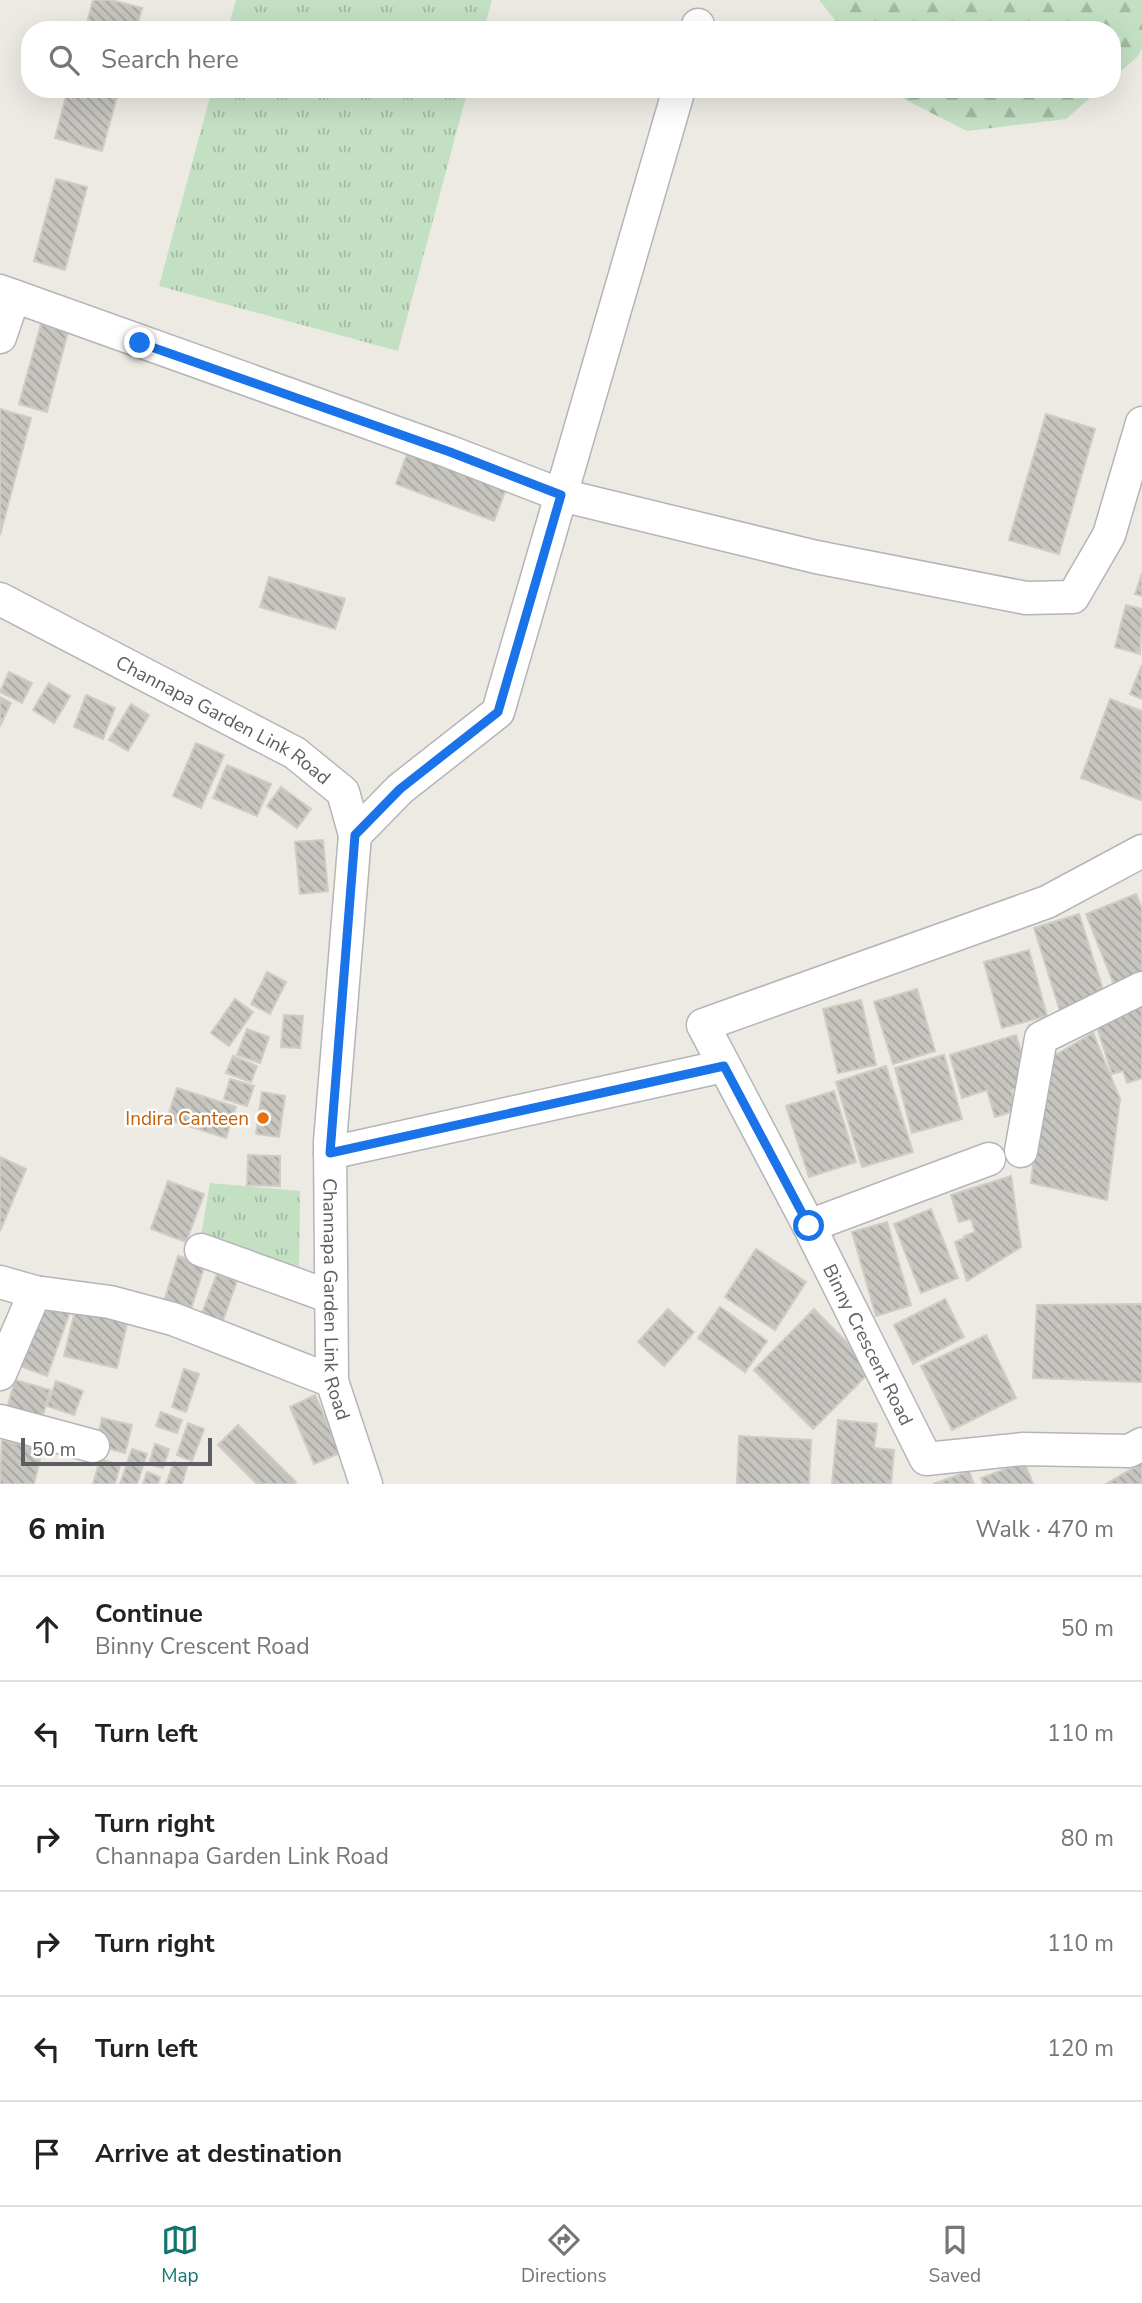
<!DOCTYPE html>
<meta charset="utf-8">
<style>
:root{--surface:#fff;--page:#f6f6f6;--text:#222;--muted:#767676;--line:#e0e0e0;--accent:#0f766e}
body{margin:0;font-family:"Nunito Sans",sans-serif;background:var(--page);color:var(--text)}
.scale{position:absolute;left:21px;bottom:18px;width:191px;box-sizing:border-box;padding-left:7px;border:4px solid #5c5e62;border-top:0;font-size:19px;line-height:24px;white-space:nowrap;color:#5c5e62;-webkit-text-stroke:5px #fff;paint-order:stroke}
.stop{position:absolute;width:21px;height:21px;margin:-16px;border:5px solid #1a73e8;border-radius:50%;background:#fff}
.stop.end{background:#1a73e8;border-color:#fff;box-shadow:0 2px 7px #0008}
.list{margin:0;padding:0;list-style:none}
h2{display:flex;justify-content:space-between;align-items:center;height:91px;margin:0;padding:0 28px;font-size:30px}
h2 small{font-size:23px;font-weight:400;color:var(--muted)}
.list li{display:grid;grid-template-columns:46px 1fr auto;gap:21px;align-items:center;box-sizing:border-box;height:105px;padding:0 28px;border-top:2px solid var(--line)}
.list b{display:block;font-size:26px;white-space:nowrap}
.list p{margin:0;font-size:23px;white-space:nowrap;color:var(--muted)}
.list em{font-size:23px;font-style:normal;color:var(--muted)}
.icon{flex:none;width:38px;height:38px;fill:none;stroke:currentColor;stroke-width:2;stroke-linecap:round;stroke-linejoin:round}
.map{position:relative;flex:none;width:1142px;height:1484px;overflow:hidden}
.search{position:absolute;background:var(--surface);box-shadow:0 7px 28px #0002;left:21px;right:21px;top:21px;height:77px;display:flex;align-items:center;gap:18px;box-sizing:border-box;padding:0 24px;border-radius:28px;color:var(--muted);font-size:26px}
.sheet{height:721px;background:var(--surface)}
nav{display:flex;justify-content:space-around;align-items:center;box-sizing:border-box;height:98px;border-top:2px solid var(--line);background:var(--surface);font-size:19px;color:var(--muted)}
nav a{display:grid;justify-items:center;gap:4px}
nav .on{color:var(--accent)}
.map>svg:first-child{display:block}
.grass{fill:url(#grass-tufts)}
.forest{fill:url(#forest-firs)}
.building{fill:url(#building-back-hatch);stroke:#d0ccc3;stroke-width:2}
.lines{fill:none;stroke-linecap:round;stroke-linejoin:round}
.minor-casing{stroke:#b4b5b9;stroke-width:35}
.minor{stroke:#fff;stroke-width:32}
.route{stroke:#1a73e8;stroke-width:9}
.food-dot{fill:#e8710a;stroke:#fff;stroke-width:2.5}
.labels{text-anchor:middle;stroke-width:5;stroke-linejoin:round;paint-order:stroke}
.street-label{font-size:19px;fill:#5c5e62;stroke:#fff}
.food-label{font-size:19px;fill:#c56008;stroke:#fff;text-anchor:end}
</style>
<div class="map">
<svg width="1142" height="1484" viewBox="0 0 1142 1484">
<defs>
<pattern id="grass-tufts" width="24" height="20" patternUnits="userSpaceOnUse" patternTransform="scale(1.75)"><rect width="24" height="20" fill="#c3e0c3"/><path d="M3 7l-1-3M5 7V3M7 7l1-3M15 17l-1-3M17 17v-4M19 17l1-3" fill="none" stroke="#a2b9a2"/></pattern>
<pattern id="forest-firs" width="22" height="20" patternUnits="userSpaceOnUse" patternTransform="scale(1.75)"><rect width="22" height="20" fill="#c3e0c3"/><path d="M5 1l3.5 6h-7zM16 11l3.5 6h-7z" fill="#a2b9a2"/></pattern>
<pattern id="building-back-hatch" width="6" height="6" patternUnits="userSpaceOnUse" patternTransform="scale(1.75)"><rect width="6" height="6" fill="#c7c5c0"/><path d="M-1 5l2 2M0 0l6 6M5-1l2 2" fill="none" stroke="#a5a39f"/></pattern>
</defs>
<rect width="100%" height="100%" fill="#eceae3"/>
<!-- grass -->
<path class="grass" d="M236 0H492L484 30H228Z
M212 89H468L398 351 159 286Z
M210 1183 300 1191 299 1273 200 1241Z"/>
<!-- forest -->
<path class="forest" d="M819 0H1142V49L1138 56 1112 79V30H843Z
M891 89H1100L1066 119 967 131 896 95Z"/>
<!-- building -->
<path class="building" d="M93 0H111L142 8 136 30H85Z
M68 89H104L118 93 102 151 55 138Z
M56 179 87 187 65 270 34 261Z
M41 324 68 332 47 412 19 404Z
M0 409 31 418 0 535Z
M1046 414 1095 429 1059 554 1009 540Z
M409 449 507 486 494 521 396 484Z
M1142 573V596L1135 594Z
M269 577 345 599 335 629 260 607Z
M1126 605 1142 609 1140 654 1115 647Z
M1142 665V699L1130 694Z
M9 672 32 683 22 703 0 692Z
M49 683 70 696 54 723 33 710Z
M86 695 115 708 103 739 74 727Z
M0 697 11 703 0 726Z
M1110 699 1142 711 1141 800 1081 778Z
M131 704 149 715 128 751 109 740Z
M196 743 224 755 201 808 173 796Z
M227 765 271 784 257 816 213 798Z
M281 787 311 809 297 828 267 806Z
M323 840 328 891 300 894 295 842Z
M1136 894 1142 909V977L1115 987 1086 914Z
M1079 914 1106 999 1061 1014 1034 928Z
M1029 950 1047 1016 1002 1028 984 962Z
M267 972 286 982 270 1014 251 1004Z
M917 989 935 1051 893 1064 874 1002Z
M235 999 253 1012 229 1046 211 1033Z
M861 1000 876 1065 838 1073 823 1009Z
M1142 1006V1078L1127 1083 1123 1071 1112 1074 1095 1021Z
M284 1015 303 1016 300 1048 281 1047Z
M247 1029 269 1037 260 1063 237 1055Z
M1093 1033 1120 1099 1107 1200 1031 1183 1045 1061Z
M1016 1035 1024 1062 1018 1063 1025 1086 1011 1090 1017 1110 995 1117 987 1090 962 1098 950 1055Z
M944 1055 962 1119 912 1133 895 1068Z
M233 1056 257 1066 251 1082 226 1073Z
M886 1066 913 1152 862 1167 836 1082Z
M230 1079 254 1086 247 1106 224 1099Z
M177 1088 236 1107 226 1138 167 1119Z
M834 1091 856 1162 809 1177 786 1106Z
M262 1092 285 1096 279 1137 256 1134Z
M248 1155 280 1156V1186L247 1185Z
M0 1157 26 1169 0 1231Z
M1011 1176 1021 1247 967 1281 955 1242 965 1238 964 1236 975 1232 971 1219 959 1222 951 1195Z
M168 1181 204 1194 186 1242 151 1229Z
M931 1209 958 1278 921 1293 894 1224Z
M887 1222 911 1305 876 1316 852 1232Z
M756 1249 806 1282 775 1330 725 1297Z
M178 1256 205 1264 191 1309 164 1301Z
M217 1274 237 1281 221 1326 200 1318Z
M45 1299 71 1309 47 1376 20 1366Z
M945 1299 964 1337 913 1364 894 1325Z
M1142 1304V1382L1033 1378 1037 1305Z
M76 1307 128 1319 117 1368 64 1356Z
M720 1307 767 1341 745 1372 698 1338Z
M668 1309 694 1332 664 1366 638 1342Z
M814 1309 873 1369 813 1429 754 1370Z
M986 1335 1016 1398 952 1430 921 1366Z
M184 1369 199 1374 186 1412 172 1407Z
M15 1380 50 1390 39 1429 4 1419Z
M56 1381 83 1391 74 1415 47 1406Z
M315 1395 340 1453 314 1464 290 1407Z
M161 1412 182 1420 177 1433 156 1426Z
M102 1418 132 1425 125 1453 96 1445Z
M838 1420 877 1424 874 1448 894 1450 891 1484H832Z
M188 1423 204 1429 192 1461 177 1455Z
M238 1425 296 1482 294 1484H257L218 1445Z
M739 1436 811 1440 809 1484H737Z
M2 1440 42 1450 34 1484H0Z
M155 1444 169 1449 163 1468 149 1464Z
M132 1449 147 1454 137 1484H120Z
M100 1459 120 1465 115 1484H93Z
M174 1462 187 1467 182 1484H166Z
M1024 1462 1033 1484H983L981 1478Z
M1142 1463V1484H1106Z
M969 1471 974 1484H933Z
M147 1472 160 1477 158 1484H143Z"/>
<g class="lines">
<!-- minor casing -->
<g class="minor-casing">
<g id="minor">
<path d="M697 30 698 25"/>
<path d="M0 291 14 296 0 337"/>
<path d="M14 296 450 452 561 495 816 557 1026 598 1073 597 1109 535 1142 423"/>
<path id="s1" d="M0 599 295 753 343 792 355 835 330 1142 332 1381 366 1484"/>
<path d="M355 835 400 789 498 712 679 89"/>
<path id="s2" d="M1142 851 1047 902 703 1025 809 1226 926 1459 1023 1449 1129 1451 1142 1444"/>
<path d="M1021 1151 1041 1038 1142 988"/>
<path d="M330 1153 724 1066"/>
<path d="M809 1226 989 1159"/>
<path d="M201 1250 331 1297"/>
<path d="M0 1282 35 1292 110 1302 173 1319 332 1381"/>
<path d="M0 1374 35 1292"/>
<path d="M0 1421 93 1446"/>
</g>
</g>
<!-- minor -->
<use href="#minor" class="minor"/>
</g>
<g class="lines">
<!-- route -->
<path class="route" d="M140 343 450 452 561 495 498 712 400 789 355 835 330 1153 724 1066 809 1226"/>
</g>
<!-- markers -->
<circle class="food-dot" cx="263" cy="1118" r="7"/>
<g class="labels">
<!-- street labels -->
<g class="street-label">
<text dy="7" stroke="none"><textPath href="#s1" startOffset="254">Channapa Garden Link Road</textPath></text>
<text dy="7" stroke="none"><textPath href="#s1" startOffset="905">Channapa Garden Link Road</textPath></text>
<text dy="7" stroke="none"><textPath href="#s2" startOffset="833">Binny Crescent Road</textPath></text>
</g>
<!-- food labels -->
<g class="food-label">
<text x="249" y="1125">Indira Canteen</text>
</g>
</g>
</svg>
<div class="scale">50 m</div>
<div class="stop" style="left:809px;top:1226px"></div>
<div class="stop end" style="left:140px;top:343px"></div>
<div class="search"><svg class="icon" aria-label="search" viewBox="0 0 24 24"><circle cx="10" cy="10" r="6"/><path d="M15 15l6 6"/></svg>Search here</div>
</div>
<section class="sheet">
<h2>6 min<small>Walk · 470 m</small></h2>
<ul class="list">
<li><svg class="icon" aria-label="ahead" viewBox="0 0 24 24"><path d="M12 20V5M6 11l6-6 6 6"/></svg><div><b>Continue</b><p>Binny Crescent Road</p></div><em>50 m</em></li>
<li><svg class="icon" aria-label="left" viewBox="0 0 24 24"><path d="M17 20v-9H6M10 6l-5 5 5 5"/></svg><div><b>Turn left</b></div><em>110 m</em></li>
<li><svg class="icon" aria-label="right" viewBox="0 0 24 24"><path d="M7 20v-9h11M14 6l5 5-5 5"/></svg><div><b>Turn right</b><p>Channapa Garden Link Road</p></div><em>80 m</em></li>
<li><svg class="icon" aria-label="right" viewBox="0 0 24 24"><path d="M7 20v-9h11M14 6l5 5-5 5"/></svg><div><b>Turn right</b></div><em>110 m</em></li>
<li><svg class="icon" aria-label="left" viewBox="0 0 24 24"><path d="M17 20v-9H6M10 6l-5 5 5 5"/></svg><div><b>Turn left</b></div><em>120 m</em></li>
<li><svg class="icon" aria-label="arrive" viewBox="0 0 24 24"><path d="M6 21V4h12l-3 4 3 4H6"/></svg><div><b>Arrive at destination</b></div></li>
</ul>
</section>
<nav>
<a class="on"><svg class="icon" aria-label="map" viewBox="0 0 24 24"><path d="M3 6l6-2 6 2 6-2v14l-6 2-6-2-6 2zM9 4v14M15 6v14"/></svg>Map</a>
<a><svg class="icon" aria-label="directions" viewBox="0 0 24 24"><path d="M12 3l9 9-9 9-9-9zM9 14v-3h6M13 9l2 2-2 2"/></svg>Directions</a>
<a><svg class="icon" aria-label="saved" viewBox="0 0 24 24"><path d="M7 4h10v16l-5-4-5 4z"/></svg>Saved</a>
</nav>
